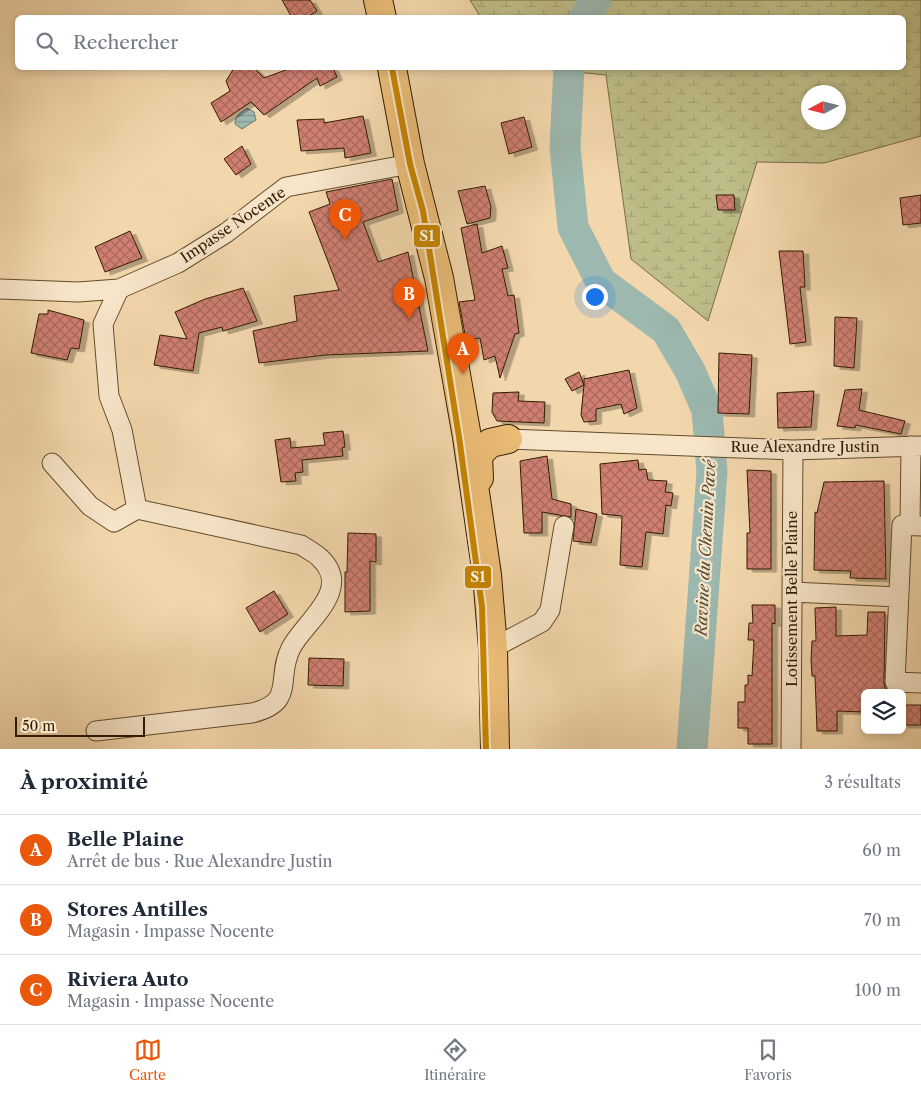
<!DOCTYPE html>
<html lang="fr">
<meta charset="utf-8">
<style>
:root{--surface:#fff;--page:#f6f6f7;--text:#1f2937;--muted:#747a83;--line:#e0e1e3;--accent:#ea580c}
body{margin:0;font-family:"Libre Caslon Text",serif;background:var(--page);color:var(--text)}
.controls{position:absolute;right:15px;bottom:15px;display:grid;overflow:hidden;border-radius:8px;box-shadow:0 2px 8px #0003}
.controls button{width:45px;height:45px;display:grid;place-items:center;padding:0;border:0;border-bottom:1px solid var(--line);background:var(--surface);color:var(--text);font:25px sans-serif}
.compass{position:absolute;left:801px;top:85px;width:45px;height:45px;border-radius:50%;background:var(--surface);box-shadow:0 2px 8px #0003;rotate:263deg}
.scale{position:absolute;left:15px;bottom:12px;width:130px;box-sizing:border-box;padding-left:5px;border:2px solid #331c00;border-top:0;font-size:14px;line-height:18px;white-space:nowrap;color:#331c00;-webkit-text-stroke:4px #f7e5c9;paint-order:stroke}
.you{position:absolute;left:594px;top:296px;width:18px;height:18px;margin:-12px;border:4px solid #fff;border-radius:50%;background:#1a73e8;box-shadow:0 0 0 8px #1a73e833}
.badge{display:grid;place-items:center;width:32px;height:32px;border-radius:50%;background:var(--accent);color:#fff;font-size:16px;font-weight:700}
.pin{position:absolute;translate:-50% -41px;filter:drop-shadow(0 1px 2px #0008)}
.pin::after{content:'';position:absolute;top:26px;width:18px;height:15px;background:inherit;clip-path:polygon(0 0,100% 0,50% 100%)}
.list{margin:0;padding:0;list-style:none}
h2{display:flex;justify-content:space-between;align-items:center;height:65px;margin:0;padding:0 20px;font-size:21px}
h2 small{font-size:16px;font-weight:400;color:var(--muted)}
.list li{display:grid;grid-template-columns:32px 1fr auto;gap:15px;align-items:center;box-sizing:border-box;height:70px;padding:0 20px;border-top:1px solid var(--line)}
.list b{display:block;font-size:19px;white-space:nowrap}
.list p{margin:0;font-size:16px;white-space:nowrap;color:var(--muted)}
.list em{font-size:16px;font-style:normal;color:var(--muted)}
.icon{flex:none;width:28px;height:28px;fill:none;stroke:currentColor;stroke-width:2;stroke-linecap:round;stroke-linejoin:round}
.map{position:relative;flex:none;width:921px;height:749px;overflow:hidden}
.search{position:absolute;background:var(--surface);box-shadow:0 2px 8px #0003;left:15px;right:15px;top:15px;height:55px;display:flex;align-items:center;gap:12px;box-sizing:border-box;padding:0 18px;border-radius:8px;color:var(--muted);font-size:19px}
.sheet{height:275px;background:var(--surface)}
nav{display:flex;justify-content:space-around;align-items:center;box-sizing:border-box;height:70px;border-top:1px solid var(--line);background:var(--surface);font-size:14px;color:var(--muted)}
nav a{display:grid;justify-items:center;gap:2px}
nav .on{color:var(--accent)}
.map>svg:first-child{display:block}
.wetland{fill:url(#wetland-marsh);stroke:#786c44;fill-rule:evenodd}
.water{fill:url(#water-rules);stroke:#727a69}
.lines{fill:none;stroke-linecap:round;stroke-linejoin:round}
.river{stroke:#9cb8af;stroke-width:31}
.building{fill:url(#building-cross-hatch);stroke:#331c00;filter:url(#shadow)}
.minor-casing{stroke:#634b2b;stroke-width:21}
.highway-casing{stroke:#331c00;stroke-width:30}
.minor{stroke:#f7e5c9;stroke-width:19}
.highway{stroke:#eabc76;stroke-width:28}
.bus-1-casing{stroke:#f7e5c9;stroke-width:10}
.bus-1{stroke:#c68400;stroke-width:6}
.labels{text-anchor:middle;stroke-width:4.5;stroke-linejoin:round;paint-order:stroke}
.street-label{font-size:15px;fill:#331c00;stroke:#f7e5c9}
.water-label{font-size:16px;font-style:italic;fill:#524b35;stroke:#f7e5c9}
.line-badge{stroke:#f7e5c9;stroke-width:2}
.badge-label{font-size:14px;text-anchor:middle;font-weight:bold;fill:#fff}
</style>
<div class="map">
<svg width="921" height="749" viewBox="0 0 921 749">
<defs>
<pattern id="wetland-marsh" width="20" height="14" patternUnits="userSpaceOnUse" patternTransform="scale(1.25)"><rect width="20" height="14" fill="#bebd87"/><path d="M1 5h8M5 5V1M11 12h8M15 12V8" fill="none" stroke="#a4a273"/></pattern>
<pattern id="water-rules" width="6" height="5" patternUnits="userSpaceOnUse" patternTransform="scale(1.25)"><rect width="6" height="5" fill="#9cb8af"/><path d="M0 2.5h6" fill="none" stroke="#80958c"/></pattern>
<pattern id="building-cross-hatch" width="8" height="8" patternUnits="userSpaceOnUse" patternTransform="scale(1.25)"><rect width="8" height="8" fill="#d07f72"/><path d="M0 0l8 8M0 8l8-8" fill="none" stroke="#a9675b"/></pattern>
<filter id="shadow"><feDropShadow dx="5.5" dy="3" stdDeviation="0" flood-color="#0004"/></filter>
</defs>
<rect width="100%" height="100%" fill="#f3d7ac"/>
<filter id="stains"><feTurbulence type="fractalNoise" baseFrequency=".004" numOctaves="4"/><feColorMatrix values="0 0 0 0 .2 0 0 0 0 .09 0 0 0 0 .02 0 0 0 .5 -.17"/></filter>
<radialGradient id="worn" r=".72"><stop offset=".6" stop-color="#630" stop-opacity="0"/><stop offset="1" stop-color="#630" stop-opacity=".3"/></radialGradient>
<!-- wetland -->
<path class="wetland" d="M470 0H921V136L824 163 757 162 708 321 631 259 606 75 535 68H904V18H481ZM808 92H838V122H808Z"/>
<!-- water -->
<path class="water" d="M247 108 254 112 256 120 242 129 235 124C235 115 240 113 247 108Z"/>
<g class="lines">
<!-- river -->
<path class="river" d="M584 18 596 0
M569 68 565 147 573 227 601 282 666 330 690 371 707 410 712 472 692 749"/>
</g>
<!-- building -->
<path class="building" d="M282 0H310L317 11 306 18H292Z
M234 68H254L264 78 291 68H333L337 77 320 86 317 78 264 115 251 102 221 122 211 103 230 91 226 81Z
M363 116 371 153 345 158 344 148 301 151 297 120 324 119V123Z
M524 117 532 147 509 154 501 123Z
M242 146 251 164 236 175 224 159Z
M392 179 398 210 363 222 378 262 408 252 428 351 325 355 259 363 253 331 297 321 294 296 339 290 309 212 330 204 326 192Z
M485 186 491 207 490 218 467 224 458 191Z
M716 195H734L735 210H718Z
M921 195V223L903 225 900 198Z
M477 224 482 253 502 246 508 268 502 269 508 296 514 295 519 333 515 334 500 378 495 356 484 360 480 338 466 340 459 302 475 300 461 228Z
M130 231 142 258 105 272 95 247Z
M779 251H803L805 287H800L806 342 790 344Z
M243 288 257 321 223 331 222 327 199 333 193 371 154 365 160 335 187 339 175 312 205 299Z
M48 310 84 320 79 349 71 348 67 360 31 353 39 314H48Z
M835 317 857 318 854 368 834 366Z
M719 353 752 355 749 414 718 413Z
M629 370 637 408 624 414 621 404 596 409V421L584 422 581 415 584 385 572 391 565 379 579 372 584 385V379Z
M862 389 859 410 905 421 901 434 856 425 855 428 837 426 845 390Z
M814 391 811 427 778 428 777 393Z
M519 392 518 401 545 402 544 423 497 421 492 412 493 393Z
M343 431 345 447 342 448 343 456 302 460 303 472 295 473 296 481 281 482 275 440 290 438 291 448 325 445 323 433Z
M547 456 552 499 571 504V517L542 512V533H524L520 461Z
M638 460 639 470 646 469 648 480 667 481 665 492 673 493 671 506 666 505 663 534 646 532 642 567 620 565 622 516 602 514 600 464Z
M747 470 771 471V569H747V533H750Z
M884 481 886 579 850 578 851 571 814 570 815 512 817 513 824 482Z
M576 509 597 514 591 543 573 541Z
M348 533 376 534V562L370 561V611L345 612V572H347Z
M274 591 288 614 260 632 246 608Z
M752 605H775V624L772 623V744H748V728H738V702H745V685H748V675L752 676 754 640H748L749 623H753Z
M836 607V636L867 635 868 612H885L884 682 885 688 891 693H865V712L837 711V731H817L815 676H812L811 659 812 641H816L815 608Z
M309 658 344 659 343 686 308 685Z
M902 705H921V725H902Z"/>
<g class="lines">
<!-- minor casing -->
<g class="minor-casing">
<path id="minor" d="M0 289 78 292 119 289 178 263 226 233 286 187 410 164
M508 439 793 450 921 446
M52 463 90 506 114 522 137 509 122 430 109 396 103 324 119 289
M910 525 911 446
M921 526 902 525 895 682 921 683
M792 592 899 597
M493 648 542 622 550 610 564 526
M96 731 252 713C297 702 275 679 291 648 304 622 354 590 320 558 315 553 307 549 301 545L137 509
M791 749 793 450"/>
</g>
<!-- highway casing -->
<g class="highway-casing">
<path id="highway" d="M378 0 382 18
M392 68 410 164 439 278 467 437 487 575 493 648 495 749
M479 478 478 455 490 443 508 439"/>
</g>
<!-- minor -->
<use href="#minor" class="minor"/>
<!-- highway -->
<use href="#highway" class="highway"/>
<!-- bus-1 casing -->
<g class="bus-1-casing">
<path id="bus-1" d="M392 68 410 164 423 211 459 437 482 607 486 749"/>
</g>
<!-- bus-1 -->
<use href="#bus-1" class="bus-1"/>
</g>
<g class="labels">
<!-- street labels -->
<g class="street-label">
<text transform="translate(233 225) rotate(-34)" y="5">Impasse Nocente</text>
<text x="805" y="452">Rue Alexandre Justin</text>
<text transform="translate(792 599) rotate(-90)" y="5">Lotissement Belle Plaine</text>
</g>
<!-- water labels -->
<g class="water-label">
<text transform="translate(705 548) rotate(-87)" y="6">Ravine du Chemin Pavé</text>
</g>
</g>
<g class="line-badge">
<rect x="413" y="224" width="28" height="24" rx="5" fill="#c68400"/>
<rect x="464" y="565" width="28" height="24" rx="5" fill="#c68400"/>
</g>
<g class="badge-label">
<text x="427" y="241">S1</text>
<text x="478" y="582">S1</text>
</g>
<rect width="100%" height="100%" filter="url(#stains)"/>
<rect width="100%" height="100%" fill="url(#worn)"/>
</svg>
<div class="controls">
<button><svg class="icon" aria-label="layers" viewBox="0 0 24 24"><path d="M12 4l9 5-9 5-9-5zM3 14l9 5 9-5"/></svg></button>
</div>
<svg class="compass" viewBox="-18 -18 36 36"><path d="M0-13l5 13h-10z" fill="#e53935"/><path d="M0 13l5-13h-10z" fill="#747a83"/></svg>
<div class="scale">50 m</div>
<div class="you"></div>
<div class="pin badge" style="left:463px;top:374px">A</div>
<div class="pin badge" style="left:409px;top:319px">B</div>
<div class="pin badge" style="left:345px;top:240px">C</div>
<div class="search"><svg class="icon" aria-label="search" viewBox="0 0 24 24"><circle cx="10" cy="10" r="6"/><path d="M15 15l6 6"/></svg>Rechercher</div>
</div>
<section class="sheet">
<h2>À proximité<small>3 résultats</small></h2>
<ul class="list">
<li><span class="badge">A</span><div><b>Belle Plaine</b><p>Arrêt de bus · Rue Alexandre Justin</p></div><em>60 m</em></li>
<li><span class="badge">B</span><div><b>Stores Antilles</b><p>Magasin · Impasse Nocente</p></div><em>70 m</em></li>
<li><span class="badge">C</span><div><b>Riviera Auto</b><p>Magasin · Impasse Nocente</p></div><em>100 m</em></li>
</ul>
</section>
<nav>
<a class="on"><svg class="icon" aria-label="map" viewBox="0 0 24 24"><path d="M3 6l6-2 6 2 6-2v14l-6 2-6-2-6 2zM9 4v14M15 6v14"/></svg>Carte</a>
<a><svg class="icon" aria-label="directions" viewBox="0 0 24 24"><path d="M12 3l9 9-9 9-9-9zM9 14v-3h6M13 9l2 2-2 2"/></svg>Itinéraire</a>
<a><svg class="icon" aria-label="saved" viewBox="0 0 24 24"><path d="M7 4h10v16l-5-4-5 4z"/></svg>Favoris</a>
</nav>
